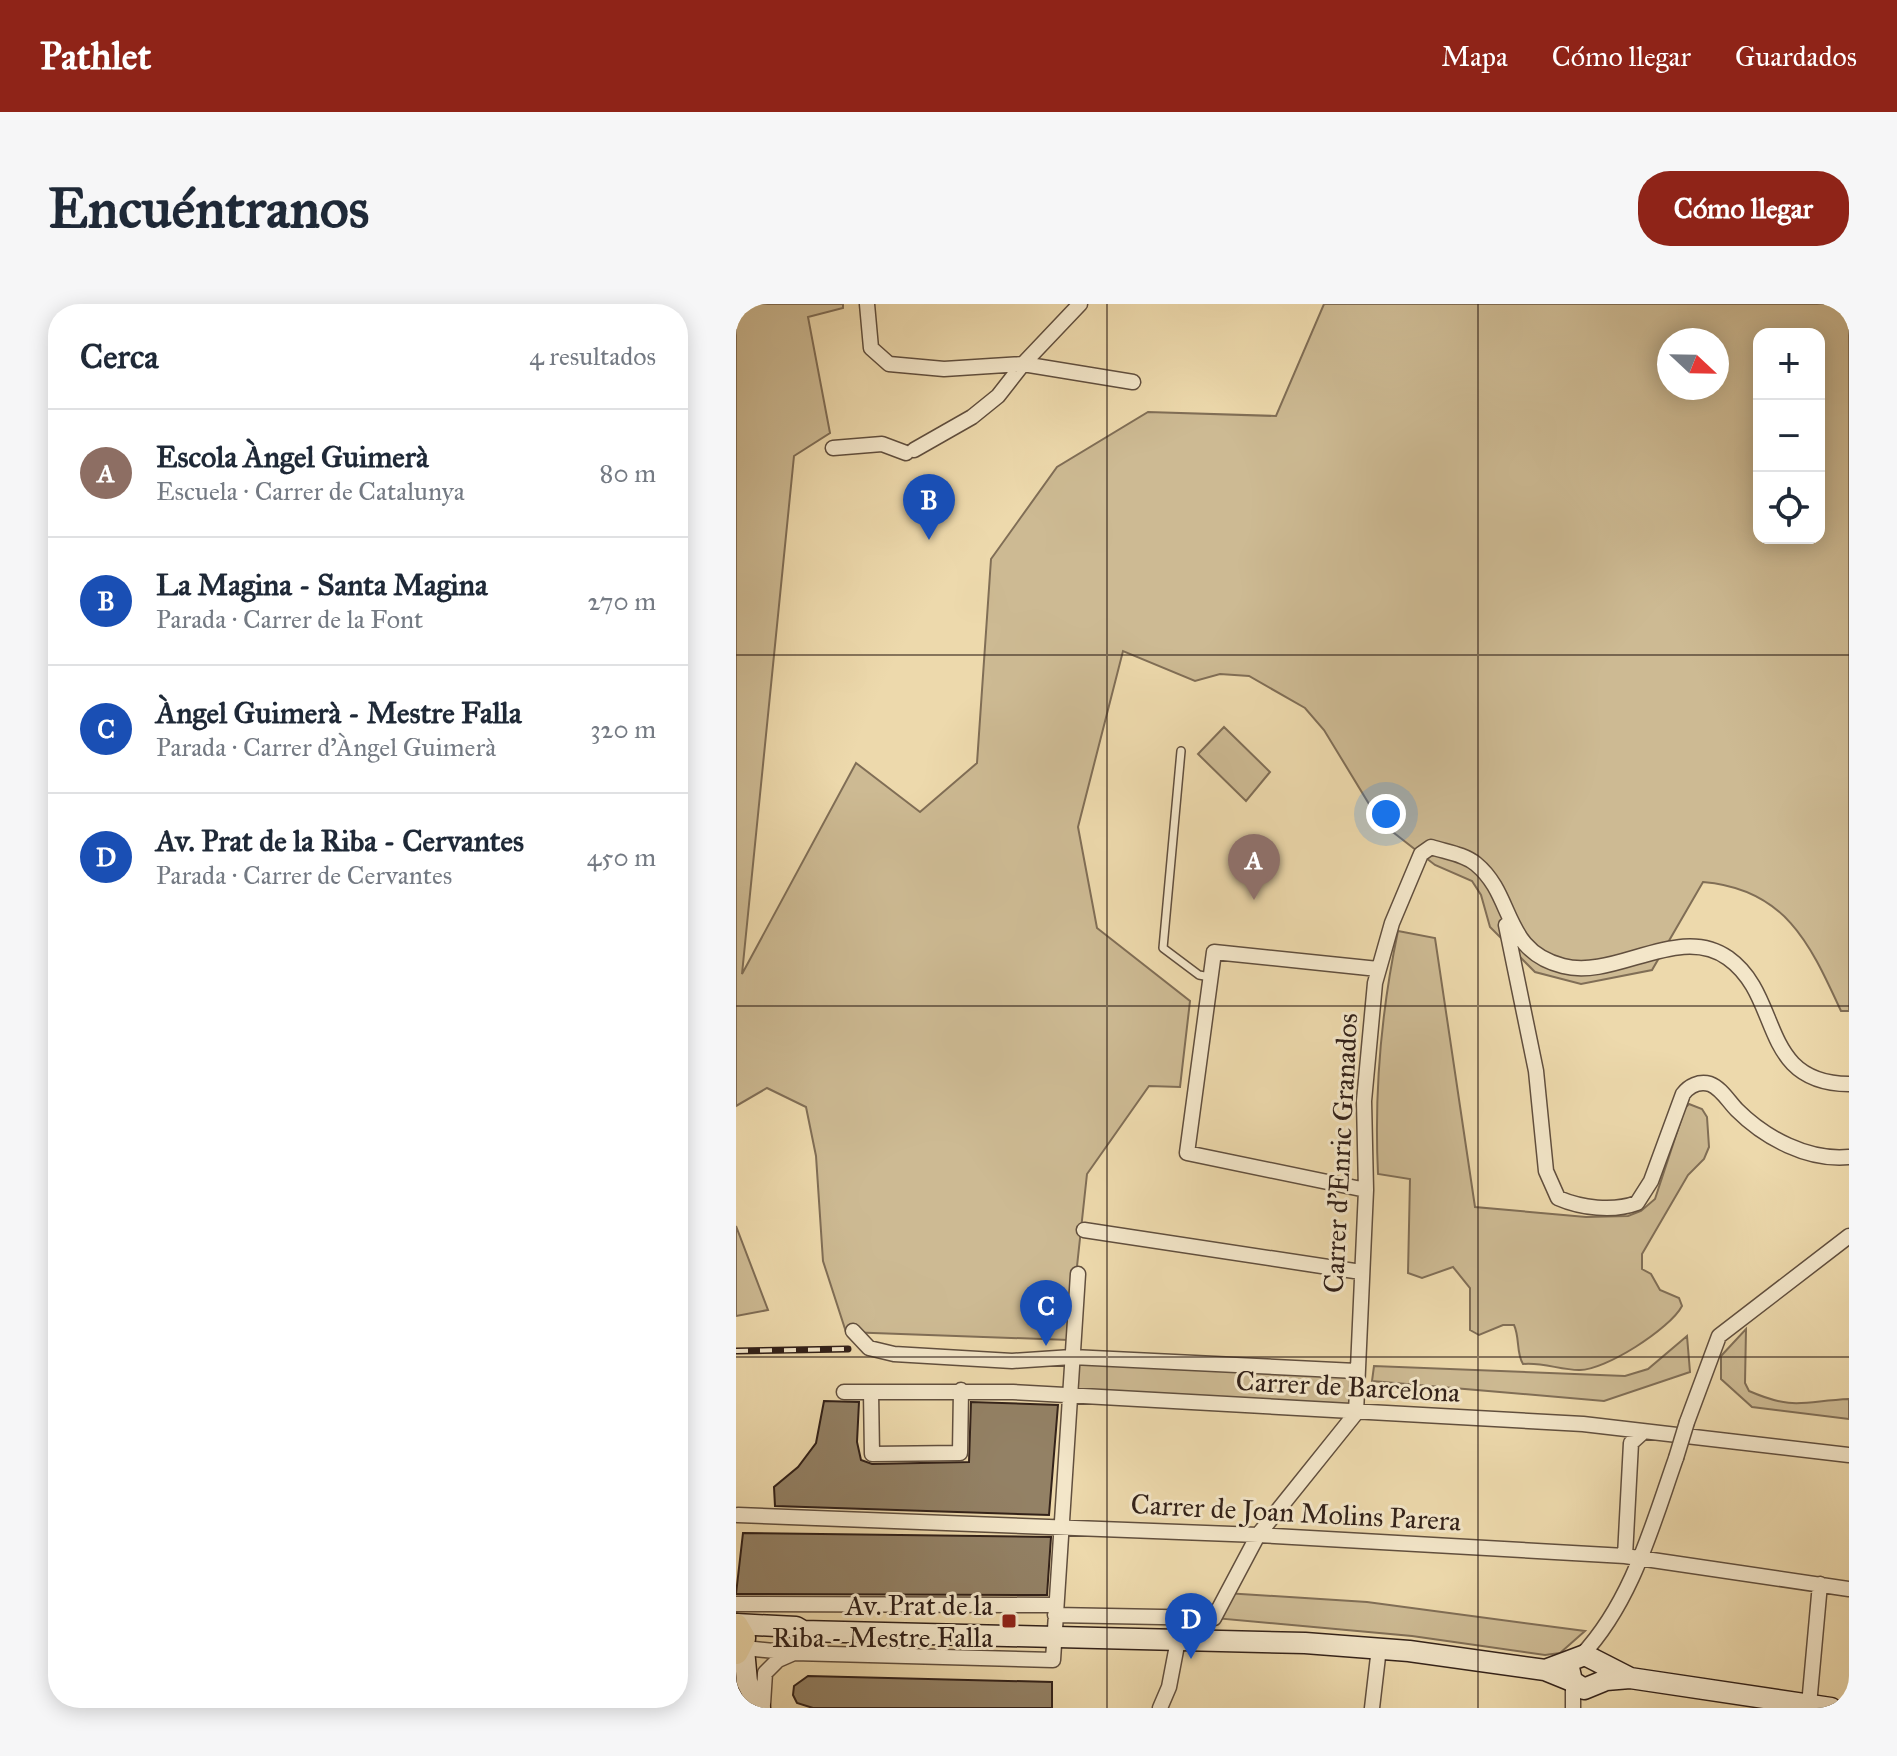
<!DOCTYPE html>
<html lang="es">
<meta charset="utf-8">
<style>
:root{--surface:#fff;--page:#f6f6f7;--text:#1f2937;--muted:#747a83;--line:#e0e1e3;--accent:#8f2418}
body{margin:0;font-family:"IM FELL Great Primer",serif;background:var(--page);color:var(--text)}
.controls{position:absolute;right:24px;top:24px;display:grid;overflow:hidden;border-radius:16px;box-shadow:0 4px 20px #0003}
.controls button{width:72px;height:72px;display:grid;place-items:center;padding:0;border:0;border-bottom:2px solid var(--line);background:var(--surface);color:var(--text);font:40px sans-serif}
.compass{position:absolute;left:921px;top:24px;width:72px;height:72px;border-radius:50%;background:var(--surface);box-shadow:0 4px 20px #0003;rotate:112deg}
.you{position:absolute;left:650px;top:510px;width:28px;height:28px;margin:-20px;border:6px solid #fff;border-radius:50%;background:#1a73e8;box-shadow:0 0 0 12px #1a73e833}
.badge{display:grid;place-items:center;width:52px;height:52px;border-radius:50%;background:var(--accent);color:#fff;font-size:26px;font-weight:700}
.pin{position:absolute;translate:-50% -66px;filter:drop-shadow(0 2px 4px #0008)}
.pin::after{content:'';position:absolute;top:42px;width:28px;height:24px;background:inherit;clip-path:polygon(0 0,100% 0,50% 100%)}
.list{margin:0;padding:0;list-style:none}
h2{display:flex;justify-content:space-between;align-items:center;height:104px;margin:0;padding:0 32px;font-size:34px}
h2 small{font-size:26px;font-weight:400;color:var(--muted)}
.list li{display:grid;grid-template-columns:52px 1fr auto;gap:24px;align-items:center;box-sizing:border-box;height:128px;padding:0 32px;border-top:2px solid var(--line)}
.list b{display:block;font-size:30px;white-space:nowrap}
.list p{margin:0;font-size:26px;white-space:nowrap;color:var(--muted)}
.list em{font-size:26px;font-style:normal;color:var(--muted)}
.icon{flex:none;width:44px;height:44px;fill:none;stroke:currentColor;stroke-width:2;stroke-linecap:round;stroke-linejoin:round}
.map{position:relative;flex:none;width:1113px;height:1404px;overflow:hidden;border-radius:32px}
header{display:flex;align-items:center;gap:48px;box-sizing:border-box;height:112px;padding:0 40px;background:var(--accent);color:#fff}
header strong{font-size:38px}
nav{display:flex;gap:44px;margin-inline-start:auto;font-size:28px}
.intro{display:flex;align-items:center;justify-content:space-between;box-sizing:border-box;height:192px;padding:0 48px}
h1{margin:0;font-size:56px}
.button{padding:20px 36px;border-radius:32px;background:var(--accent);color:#fff;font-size:28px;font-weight:700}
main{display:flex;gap:48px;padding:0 48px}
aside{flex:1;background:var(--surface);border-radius:32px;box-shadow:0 4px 20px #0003}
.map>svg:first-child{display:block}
.green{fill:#cdba93;stroke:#806e56;stroke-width:2;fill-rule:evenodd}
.building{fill:#938165;stroke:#322119;stroke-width:2}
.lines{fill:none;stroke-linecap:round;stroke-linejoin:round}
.lane-casing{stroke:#614f3e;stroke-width:10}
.street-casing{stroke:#614f3e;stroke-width:17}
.secondary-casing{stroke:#322119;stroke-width:23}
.primary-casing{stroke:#322119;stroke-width:27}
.lane{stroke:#f3e6c9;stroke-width:7}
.street{stroke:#f3e6c9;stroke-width:14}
.secondary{stroke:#f3e6c9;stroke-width:20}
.primary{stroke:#edd9ac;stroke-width:24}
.rail-casing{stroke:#322119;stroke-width:7}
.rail{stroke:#f3e6c9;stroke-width:4;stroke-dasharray:12;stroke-linecap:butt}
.street-bridge-casing{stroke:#614f3e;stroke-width:17;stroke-linecap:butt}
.street-bridge{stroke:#f3e6c9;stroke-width:14}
.grid{fill:none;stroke:#322119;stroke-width:2;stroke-opacity:0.55}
.poi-dot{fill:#8f2418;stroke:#f3e6c9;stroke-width:3}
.labels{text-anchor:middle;stroke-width:6;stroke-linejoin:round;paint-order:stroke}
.street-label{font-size:28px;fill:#322119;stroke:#f3e6c9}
.poi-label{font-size:28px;fill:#322119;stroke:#f3e6c9;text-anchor:end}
</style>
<header>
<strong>Pathlet</strong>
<nav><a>Mapa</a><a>Cómo llegar</a><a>Guardados</a></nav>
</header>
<div class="intro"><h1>Encuéntranos</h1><a class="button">Cómo llegar</a></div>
<main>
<aside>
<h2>Cerca<small>4 resultados</small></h2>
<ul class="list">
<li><span class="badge" style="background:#8d6e63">A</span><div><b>Escola Àngel Guimerà</b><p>Escuela · Carrer de Catalunya</p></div><em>80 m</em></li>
<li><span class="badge" style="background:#1a4fb4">B</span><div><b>La Magina - Santa Magina</b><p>Parada · Carrer de la Font</p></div><em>270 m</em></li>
<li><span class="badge" style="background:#1a4fb4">C</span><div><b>Àngel Guimerà - Mestre Falla</b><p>Parada · Carrer d'Àngel Guimerà</p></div><em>320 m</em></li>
<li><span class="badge" style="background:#1a4fb4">D</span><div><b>Av. Prat de la Riba - Cervantes</b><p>Parada · Carrer de Cervantes</p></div><em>450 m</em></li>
</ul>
</aside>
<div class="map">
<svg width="1113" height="1404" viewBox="0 0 1113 1404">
<rect width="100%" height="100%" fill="#edd9ac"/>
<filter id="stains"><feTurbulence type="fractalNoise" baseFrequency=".0025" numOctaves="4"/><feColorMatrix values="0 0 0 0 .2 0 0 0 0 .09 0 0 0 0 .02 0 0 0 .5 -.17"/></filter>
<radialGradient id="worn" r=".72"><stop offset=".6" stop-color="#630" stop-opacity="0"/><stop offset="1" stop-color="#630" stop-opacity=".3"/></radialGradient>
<!-- green -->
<path class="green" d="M0 0H107V4L72 13 94 129 58 152 6 670 120 459 184 508 241 459 255 255 321 163 412 108 540 112 588 0H1113V707H1105C1074 640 1050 585 967 578L916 666 845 680 799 668 754 623 745 591 736 577 699 561 644 518 588 426 569 404 513 372 484 370 459 377 387 347 342 523 361 624 454 697 444 783 413 782 351 870 333 1036 110 1028 87 957 80 852 70 803 31 784 0 802ZM1023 30H1083V234H1023ZM933 36H981V84H933Z
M488 423 534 468 510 497 462 450Z
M662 627 699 634 739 903 850 913 892 912 905 907 919 895 949 804 953 800 966 805 971 813 973 843 968 855 952 871 906 950V965L915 970 924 986 943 994 946 1002C934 1025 868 1067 843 1066 824 1066 807 1058 787 1060 780 1049 784 1034 778 1021H767L743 1031 734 1026V984L717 963 686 974 672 969 674 875 642 870C638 787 645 708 662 627Z
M0 922 32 1006 0 1012Z
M1010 1025 1009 1079 1013 1087C1059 1107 1068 1097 1113 1095V1115L1016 1103 985 1075V1052Z
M951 1032 954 1068 868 1097 636 1077 638 1062 889 1072 912 1065Z
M336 1053 617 1074V1106L334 1093Z
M489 1289 631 1298 849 1327 824 1349 809 1351 676 1332 478 1314Z"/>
<!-- building -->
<path class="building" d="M88 1097 123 1098 121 1138 125 1156 136 1160 233 1158 235 1098 322 1101 313 1211 39 1202 38 1183 62 1163 80 1139Z
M7 1229 315 1233 311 1291 0 1290Z
M72 1372 316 1378V1404H77L61 1399 57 1391 58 1382Z"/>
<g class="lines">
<!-- lane casing -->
<g class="lane-casing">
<path id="lane" d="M445 447 427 644 463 671 474 673"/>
</g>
<!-- street casing -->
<g class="street-casing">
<path id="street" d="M131 0 135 44 153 60 208 65 287 60 397 78
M97 144 146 140 170 149
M178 146 236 113 262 92 287 60 344 0
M770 621 800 767 810 867 822 894C845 904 877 908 901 899L915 877 947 790C953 782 963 777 974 780 985 784 993 798 1001 806 1029 834 1072 857 1113 853
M630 886 451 849 478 648 642 665
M348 926 625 968
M117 1027 133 1044 158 1050 276 1057 336 1053 620 1067
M108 1088H277L847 1120 1113 1151
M135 1088 136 1150 224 1149 225 1086
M620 1109 630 886 628 797 639 679 656 619 685 550 695 543C710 548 728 550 740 560 779 592 766 647 827 662 879 676 943 619 992 654 1047 693 1022 779 1113 780
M951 1118 983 1032 1113 932
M2 1211 522 1231 889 1252 1113 1285
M889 1252 895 1139 906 1129
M0 1300 320 1301
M319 1311 478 1314 522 1231 620 1109
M9 1344 58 1349 317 1356 342 970
M845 1352C896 1298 916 1222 940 1154
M837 1379V1404
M27 1400 29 1369 42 1356 58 1349
M1073 1401 1084 1280
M424 1404 433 1383 442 1336
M636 1404 643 1344"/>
</g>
<!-- secondary casing -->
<g class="secondary-casing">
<path id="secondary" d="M0 1320 60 1323 67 1327 569 1339 673 1347 809 1366 836 1377
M7 1334 11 1378 24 1404
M833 1364 836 1377 848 1385 870 1376 894 1374
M809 1366 849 1351 894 1374 1095 1404"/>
</g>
<!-- primary casing -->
<g class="primary-casing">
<path id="primary" d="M0 1322 7 1334 0 1348"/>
</g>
<!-- lane -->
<use href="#lane" class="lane"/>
<!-- street -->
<use href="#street" class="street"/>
<!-- secondary -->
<use href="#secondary" class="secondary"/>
<!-- primary -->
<use href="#primary" class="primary"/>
<!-- rail casing -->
<g class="rail-casing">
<path id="rail" d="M0 1047 112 1045"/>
</g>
<!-- rail -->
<use href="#rail" class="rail"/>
<!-- street-bridge casing -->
<g class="street-bridge-casing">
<path id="street-bridge" d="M940 1154 951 1118"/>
</g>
<!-- street-bridge -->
<use href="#street-bridge" class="street-bridge"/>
</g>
<!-- grid -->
<path class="grid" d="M371 0V1404M742 0V1404M0 351H1113M0 702H1113M0 1053H1113"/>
<!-- markers -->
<rect class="poi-dot" x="265" y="1309" width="16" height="16" rx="4"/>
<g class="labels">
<!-- street labels -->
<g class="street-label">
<text transform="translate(604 849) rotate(-87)" y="10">Carrer d'Enric Granados</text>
<text transform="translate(612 1082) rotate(3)" y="10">Carrer de Barcelona</text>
<text transform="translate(560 1208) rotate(3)" y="10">Carrer de Joan Molins Parera</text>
</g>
<!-- poi labels -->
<g class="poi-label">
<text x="257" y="1311">Av. Prat de la<tspan x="257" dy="32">Riba - Mestre Falla</tspan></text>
</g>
</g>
<rect width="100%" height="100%" filter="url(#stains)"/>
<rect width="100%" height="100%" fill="url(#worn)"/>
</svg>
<div class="controls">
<button>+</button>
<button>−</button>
<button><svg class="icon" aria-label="locate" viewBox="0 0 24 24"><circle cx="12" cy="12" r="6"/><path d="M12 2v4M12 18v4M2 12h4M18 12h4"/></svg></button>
</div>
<svg class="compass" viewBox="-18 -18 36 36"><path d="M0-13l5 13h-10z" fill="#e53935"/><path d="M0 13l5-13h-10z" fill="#747a83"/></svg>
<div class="you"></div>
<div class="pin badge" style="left:518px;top:596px;background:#8d6e63">A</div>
<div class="pin badge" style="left:193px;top:236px;background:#1a4fb4">B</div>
<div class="pin badge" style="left:310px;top:1042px;background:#1a4fb4">C</div>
<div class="pin badge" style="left:455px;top:1355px;background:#1a4fb4">D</div>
</div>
</main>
